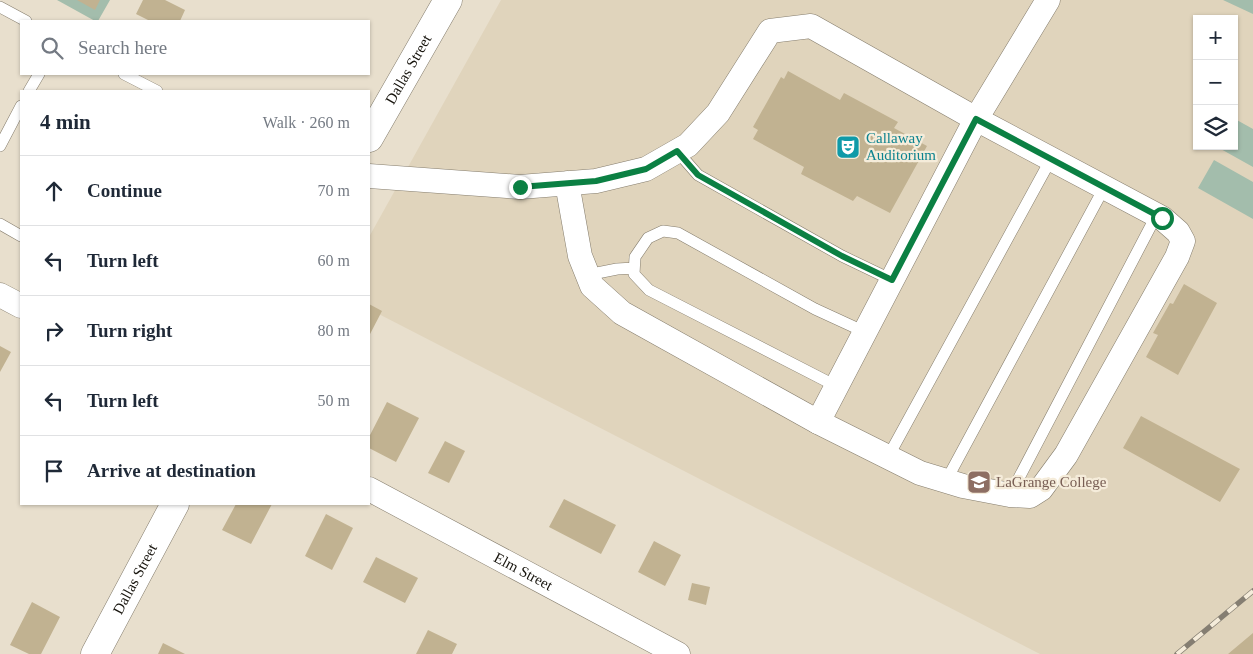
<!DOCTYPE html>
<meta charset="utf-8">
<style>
:root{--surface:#fff;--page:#f6f6f7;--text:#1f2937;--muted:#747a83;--line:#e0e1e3}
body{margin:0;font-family:Georgia,serif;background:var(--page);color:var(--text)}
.controls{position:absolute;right:15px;top:15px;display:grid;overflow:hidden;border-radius:0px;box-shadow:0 1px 4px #0004}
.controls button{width:45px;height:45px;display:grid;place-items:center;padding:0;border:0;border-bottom:1px solid var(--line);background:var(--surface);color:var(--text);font:25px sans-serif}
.stop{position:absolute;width:15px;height:15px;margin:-11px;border:4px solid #0b8043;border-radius:50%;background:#fff}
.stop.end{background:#0b8043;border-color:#fff;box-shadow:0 1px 5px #0008}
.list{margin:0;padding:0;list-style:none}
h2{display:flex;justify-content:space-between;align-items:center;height:65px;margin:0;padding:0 20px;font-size:21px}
h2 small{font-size:16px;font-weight:400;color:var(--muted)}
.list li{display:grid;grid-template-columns:32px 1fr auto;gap:15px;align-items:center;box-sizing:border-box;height:70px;padding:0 20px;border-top:1px solid var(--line)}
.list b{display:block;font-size:19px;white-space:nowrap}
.list em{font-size:16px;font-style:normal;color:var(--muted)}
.icon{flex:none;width:28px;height:28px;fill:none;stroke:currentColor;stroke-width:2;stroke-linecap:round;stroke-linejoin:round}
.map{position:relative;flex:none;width:1253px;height:654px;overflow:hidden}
.search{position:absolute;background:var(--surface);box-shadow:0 1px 4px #0004;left:20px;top:20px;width:350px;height:55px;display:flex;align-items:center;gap:12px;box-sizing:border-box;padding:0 18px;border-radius:0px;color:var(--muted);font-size:19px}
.panel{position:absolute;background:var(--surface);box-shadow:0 1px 4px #0004;left:20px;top:90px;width:350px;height:415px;border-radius:0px}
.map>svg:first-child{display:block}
.built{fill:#e0d4bc;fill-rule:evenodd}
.green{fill:#a3bdac}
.building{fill:#c1b291}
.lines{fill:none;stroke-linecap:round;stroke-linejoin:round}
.service-casing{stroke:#857d6d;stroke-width:12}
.minor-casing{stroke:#857d6d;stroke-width:25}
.tertiary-casing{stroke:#857d6d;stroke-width:29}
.service{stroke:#fff;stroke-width:11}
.minor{stroke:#fff;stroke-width:24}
.tertiary{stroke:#fff;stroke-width:28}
.rail-casing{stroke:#857e72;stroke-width:5.5}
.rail{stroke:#f5ecda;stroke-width:4;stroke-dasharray:11;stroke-linecap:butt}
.route{stroke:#0b8043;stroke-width:6}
.labels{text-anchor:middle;stroke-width:4.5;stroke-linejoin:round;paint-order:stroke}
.street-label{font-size:15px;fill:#17140d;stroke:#f5ecda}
.culture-label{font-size:15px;fill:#0d838f;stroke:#f5ecda;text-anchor:start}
.education-label{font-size:15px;fill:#785e54;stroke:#f5ecda;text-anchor:start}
</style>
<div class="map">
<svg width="1253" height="654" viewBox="0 0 1253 654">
<rect width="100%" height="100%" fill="#e8dfcd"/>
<!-- built -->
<path class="built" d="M501 0H1253V654H1040L369 309V237ZM1197 19H1234V146H1197Z"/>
<!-- green -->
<path class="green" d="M57 0H110L98 21H95Z
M1223 0H1253V14Z
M1235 119 1253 129V167L1219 148 1234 146Z
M1214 160 1253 182V219L1198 188Z"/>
<!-- building -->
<path class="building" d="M77 0H100L95 10Z
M143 0H165L185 10 180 21H150L136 14Z
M788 71 840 100 844 93 898 122 894 128 927 146 890 213 857 196 853 201 801 174 804 167 753 139 758 130 753 127 781 77 784 79Z
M1184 284 1217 303 1178 375 1146 357 1158 335 1153 333 1170 303 1173 304Z
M369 304 382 311 369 336Z
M0 346 11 352 0 372Z
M387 402 419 418 396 462 369 448V437Z
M1141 416 1240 469 1220 502 1123 448Z
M445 441 465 451 449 483 428 473Z
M564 499 616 525 601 554 549 527Z
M236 504H272L251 544 222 530Z
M326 514 353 528 332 570 305 556Z
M654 541 681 555 665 586 638 572Z
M376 557 418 578 405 603 363 582Z
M692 583 710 587 706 605 688 600Z
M32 602 60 617 41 654H29L10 645Z
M428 630 457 644 452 654H416Z
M1253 633V654H1228Z
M163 643 185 654H158Z"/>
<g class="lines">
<!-- service casing -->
<g class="service-casing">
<path id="service" d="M0 7 26 21
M124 74 157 91
M29 91 39 74
M0 146 21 106
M677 151 698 175 842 256 892 280
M0 224 21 236
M587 275 617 269 634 268
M836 386 649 290 634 274 635 257 648 238 663 231 678 233 815 309 865 332
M888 457 1051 159
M946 481 1104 188
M1010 495 1156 216"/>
</g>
<!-- minor casing -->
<g class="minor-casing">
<g id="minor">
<path d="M369 176 520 187 596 181 646 169 688 145 718 113 770 31 811 26 976 119 1162 218 1178 232 1183 241 1177 257 1066 455 1041 489 1030 496 1010 495 963 486 920 473 818 422 622 313 592 286 580 256 567 183"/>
<path d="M0 295 21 306"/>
<path d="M818 422 976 119 1048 0"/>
<path id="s1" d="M369 489 678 654"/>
</g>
</g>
<!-- tertiary casing -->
<g class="tertiary-casing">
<g id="tertiary">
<path id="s2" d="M369 138 448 0"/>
<path id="s3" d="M95 654 175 504"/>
</g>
</g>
<!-- service -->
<use href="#service" class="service"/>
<!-- minor -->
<use href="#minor" class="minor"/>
<!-- tertiary -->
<use href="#tertiary" class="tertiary"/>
<!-- rail casing -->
<g class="rail-casing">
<path id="rail" d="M1177 654 1253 591"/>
</g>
<!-- rail -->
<use href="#rail" class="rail"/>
</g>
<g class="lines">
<!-- route -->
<path class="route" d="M520 187 596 181 646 169 677 151 698 175 842 256 892 280 976 119 1162 218"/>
</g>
<!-- icons -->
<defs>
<g id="theatre-square" transform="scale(1.25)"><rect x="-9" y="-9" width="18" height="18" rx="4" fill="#0f9aa8" stroke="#f5ecda"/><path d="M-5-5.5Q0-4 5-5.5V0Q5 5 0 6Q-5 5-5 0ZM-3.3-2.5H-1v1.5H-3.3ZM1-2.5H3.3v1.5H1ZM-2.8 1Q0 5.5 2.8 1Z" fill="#fff"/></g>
<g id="university-square" transform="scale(1.25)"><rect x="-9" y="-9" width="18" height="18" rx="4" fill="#8d6e63" stroke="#f5ecda"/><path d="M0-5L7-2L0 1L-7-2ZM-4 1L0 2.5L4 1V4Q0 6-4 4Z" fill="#fff"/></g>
</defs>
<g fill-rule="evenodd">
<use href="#theatre-square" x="848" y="147"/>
<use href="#university-square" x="979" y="482"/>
</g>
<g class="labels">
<!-- street labels -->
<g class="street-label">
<text dy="5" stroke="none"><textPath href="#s2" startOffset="79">Dallas Street</textPath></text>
<text dy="5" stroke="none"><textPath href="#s1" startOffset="175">Elm Street</textPath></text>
<text dy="5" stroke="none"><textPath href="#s3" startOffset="85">Dallas Street</textPath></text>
</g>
<!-- culture labels -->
<g class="culture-label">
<text x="866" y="143">Callaway<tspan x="866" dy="17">Auditorium</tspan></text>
</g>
<!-- education labels -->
<g class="education-label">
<text x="996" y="487">LaGrange College</text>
</g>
</g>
</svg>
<div class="controls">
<button>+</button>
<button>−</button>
<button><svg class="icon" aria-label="layers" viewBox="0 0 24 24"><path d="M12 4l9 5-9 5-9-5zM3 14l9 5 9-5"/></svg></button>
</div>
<div class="stop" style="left:1162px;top:218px"></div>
<div class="stop end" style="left:520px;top:187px"></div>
<div class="search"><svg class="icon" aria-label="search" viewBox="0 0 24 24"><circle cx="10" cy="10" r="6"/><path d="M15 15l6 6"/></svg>Search here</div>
<section class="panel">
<h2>4 min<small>Walk · 260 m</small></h2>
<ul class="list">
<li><svg class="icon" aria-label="ahead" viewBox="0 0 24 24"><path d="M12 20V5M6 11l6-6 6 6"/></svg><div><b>Continue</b></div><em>70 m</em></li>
<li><svg class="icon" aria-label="left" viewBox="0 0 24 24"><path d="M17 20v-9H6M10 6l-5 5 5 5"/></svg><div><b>Turn left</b></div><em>60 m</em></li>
<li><svg class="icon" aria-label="right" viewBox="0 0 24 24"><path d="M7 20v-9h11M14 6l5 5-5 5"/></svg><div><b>Turn right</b></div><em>80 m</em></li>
<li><svg class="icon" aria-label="left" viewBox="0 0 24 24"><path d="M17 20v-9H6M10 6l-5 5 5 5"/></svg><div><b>Turn left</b></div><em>50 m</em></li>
<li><svg class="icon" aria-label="arrive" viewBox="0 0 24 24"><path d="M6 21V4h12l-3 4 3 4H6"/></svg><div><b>Arrive at destination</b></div></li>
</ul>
</section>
</div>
